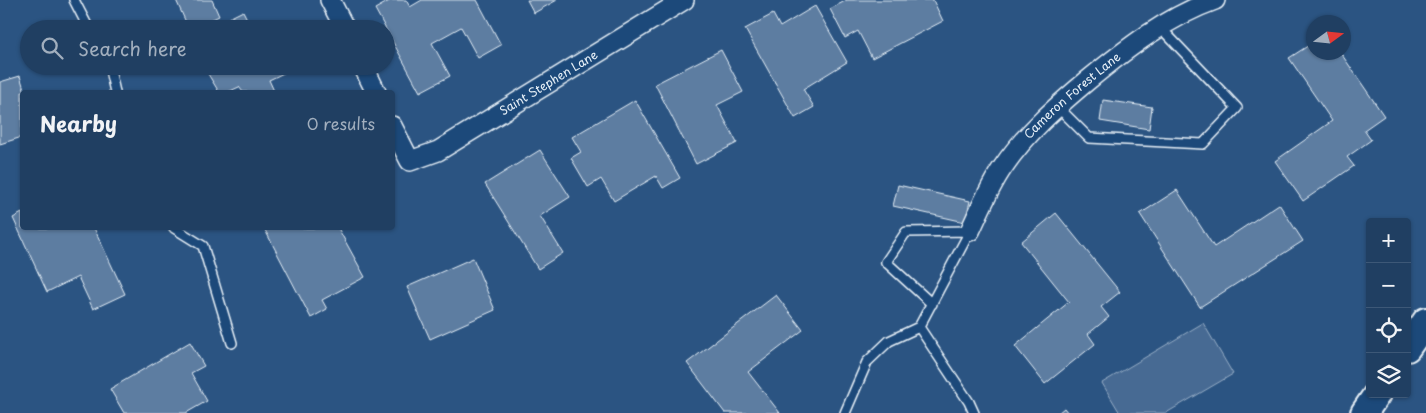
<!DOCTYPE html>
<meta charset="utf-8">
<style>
:root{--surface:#203f62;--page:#2d4a6b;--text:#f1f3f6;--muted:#a2afbe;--line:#3d5877}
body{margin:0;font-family:"Playpen Sans",sans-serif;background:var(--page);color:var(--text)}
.controls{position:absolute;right:15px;bottom:15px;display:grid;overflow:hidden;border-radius:5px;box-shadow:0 1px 4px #0004}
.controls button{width:45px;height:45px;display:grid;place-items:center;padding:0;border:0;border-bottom:1px solid var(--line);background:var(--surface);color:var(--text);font:25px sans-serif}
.compass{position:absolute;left:1306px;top:15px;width:45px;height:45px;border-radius:50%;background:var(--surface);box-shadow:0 1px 4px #0004;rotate:75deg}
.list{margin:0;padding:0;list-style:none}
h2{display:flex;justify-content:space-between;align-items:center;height:65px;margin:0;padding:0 20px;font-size:21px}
h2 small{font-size:16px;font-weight:400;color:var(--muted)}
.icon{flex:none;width:28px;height:28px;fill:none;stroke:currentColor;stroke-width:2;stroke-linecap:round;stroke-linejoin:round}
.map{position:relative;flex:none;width:1426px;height:413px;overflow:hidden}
.search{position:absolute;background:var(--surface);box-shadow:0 1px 4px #0004;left:20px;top:20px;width:375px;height:55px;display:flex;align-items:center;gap:12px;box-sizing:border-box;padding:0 18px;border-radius:28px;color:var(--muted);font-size:19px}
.panel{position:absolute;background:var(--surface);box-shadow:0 1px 4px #0004;left:20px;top:90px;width:375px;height:140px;border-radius:5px}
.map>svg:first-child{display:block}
.green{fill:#476b93;stroke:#98aec6}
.building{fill:#5d7da1;stroke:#e8f1f8}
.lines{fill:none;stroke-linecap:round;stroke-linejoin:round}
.service-casing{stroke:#e8f1f8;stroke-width:12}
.minor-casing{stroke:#e8f1f8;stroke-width:22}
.secondary-casing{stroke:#e8f1f8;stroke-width:30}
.service{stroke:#1f4a7a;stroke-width:9}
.minor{stroke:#1f4a7a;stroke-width:19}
.secondary{stroke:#1f4a7a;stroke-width:26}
.labels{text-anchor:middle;stroke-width:4;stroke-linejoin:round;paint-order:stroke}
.street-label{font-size:12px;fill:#e8f1f8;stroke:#1f4a7a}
</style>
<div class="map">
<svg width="1426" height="413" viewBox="0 0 1426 413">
<rect width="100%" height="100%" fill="#2b5482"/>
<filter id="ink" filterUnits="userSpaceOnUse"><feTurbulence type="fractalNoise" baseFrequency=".02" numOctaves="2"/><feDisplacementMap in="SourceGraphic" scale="10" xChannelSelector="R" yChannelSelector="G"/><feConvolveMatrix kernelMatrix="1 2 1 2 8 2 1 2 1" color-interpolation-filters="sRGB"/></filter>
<g filter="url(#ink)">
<!-- green -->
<path class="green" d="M1203 323 1233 374 1166 413H1120L1102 383Z"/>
<!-- building -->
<path class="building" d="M176 0H212L219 16 192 29H189Z
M391 0H406L410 7 422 0H477L501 45 478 58 461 27 432 43 450 76 420 92 375 9Z
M527 0H557L534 13Z
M847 0H933L943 21 872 58 858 31 845 38 830 9Z
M815 6 847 62 803 89 814 107 795 118 745 29 773 14 780 27Z
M243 11 252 29H207Z
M1314 42V52H1340L1384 116 1364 130 1371 140 1347 157 1354 166 1303 201 1275 161 1332 121 1289 58Z
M721 50 743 92 717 105 737 143 696 164 655 84Z
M222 66H291L292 69 269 80 274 91 272 92H243L239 87 228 92H219L208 74Z
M20 76 25 92H22V137L0 144V82Z
M635 100 680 178 663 188 656 176 614 201 601 179 588 187 571 158 581 152 572 137Z
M1103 100 1152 107 1149 129 1100 121Z
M540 150 570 197 540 216 563 253 538 269 485 184Z
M898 185 970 201 965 222 893 206Z
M1177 190 1214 247 1279 204 1303 241 1200 307 1140 214Z
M22 213V228H94L125 294 93 309 78 277 47 292 13 218Z
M1056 213 1120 292 1101 307 1109 317 1088 334 1095 344 1045 384 1015 346 1069 302 1021 242Z
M270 228H338L365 277 322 300 327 309 311 318 265 230Z
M473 258 495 310 430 339 407 287Z
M776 295 803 330 748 372 780 413H725L687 363Z
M190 342 204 366 191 373 207 401 186 413H124L110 389Z
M1064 408 1068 413H1058Z"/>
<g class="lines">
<!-- service casing -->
<g class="service-casing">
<path id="service" d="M74 0 89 29
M109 66 115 92
M1057 106 1089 138 1203 144 1237 108 1160 27
M174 228 203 246 232 343
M919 327 969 402 974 413
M845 413 867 362 889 341 919 327 970 231 906 232 886 262 932 304"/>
</g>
<!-- minor casing -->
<g class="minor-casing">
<g id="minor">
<path d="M330 0 345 29"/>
<path d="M363 66 376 92"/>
<path id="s1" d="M392 126 410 161 438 151 684 0"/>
<path id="s2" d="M970 231C980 210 989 187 1003 167 1026 133 1056 107 1087 81 1126 49 1167 17 1215 0"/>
</g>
</g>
<!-- secondary casing -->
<g class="secondary-casing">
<path id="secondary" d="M1407 348 1426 321
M1364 413 1377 394"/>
</g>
<!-- service -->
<use href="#service" class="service"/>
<!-- minor -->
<use href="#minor" class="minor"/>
<!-- secondary -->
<use href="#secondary" class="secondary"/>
</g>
</g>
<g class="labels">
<!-- street labels -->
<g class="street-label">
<text dy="4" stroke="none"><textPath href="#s1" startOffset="199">Saint Stephen Lane</textPath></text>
<text dy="4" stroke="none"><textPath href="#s2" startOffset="172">Cameron Forest Lane</textPath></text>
</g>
</g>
</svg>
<div class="controls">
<button>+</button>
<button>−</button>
<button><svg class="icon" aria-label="locate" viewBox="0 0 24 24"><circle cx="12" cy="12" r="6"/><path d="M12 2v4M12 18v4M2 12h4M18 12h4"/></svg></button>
<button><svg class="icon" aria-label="layers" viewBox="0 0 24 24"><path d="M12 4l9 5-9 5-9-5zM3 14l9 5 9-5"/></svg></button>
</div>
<svg class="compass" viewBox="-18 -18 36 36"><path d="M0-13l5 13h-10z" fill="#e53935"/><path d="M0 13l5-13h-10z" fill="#a2afbe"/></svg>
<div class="search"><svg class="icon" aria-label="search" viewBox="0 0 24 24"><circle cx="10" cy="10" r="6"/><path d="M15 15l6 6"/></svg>Search here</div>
<section class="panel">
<h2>Nearby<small>0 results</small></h2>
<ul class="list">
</ul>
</section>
</div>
